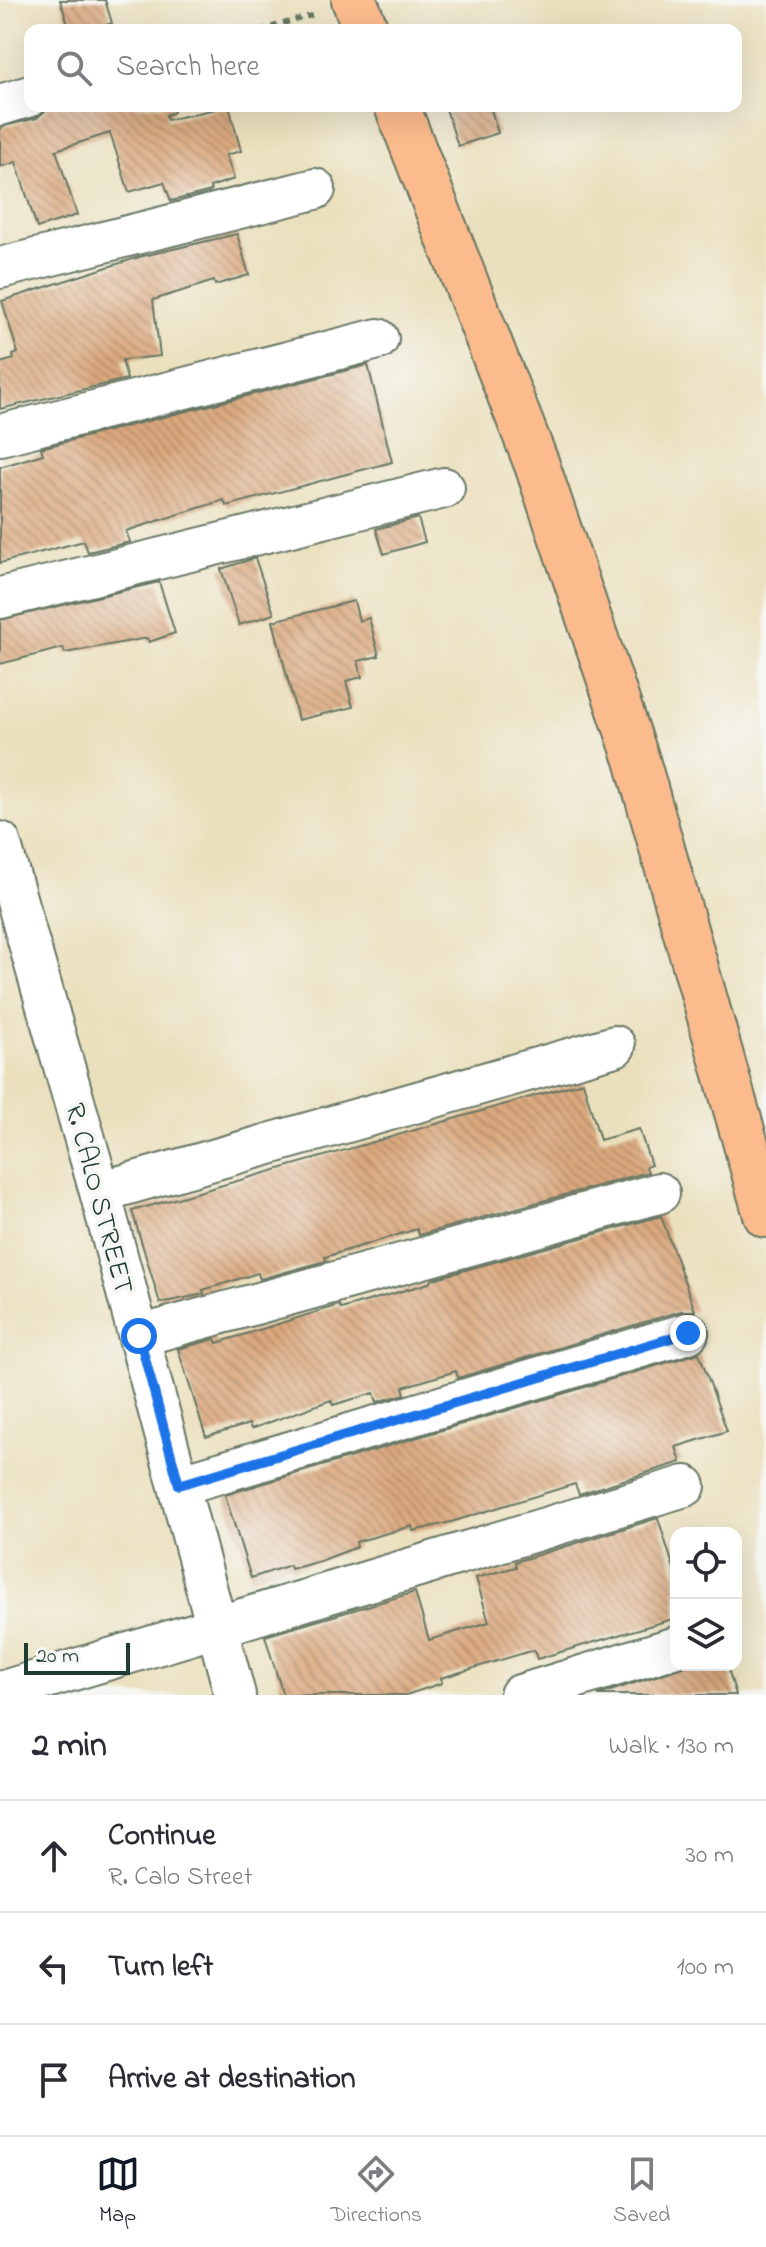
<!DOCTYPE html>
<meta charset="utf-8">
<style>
:root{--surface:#fff;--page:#f2f2f3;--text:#2b2b33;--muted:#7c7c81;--line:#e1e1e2;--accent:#111827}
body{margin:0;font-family:"Indie Flower",sans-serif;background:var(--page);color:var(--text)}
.controls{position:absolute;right:24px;bottom:24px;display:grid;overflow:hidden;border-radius:16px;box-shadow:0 8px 32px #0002}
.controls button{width:72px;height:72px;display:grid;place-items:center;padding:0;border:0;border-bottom:2px solid var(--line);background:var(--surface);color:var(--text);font:40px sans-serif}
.scale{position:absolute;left:24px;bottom:20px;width:106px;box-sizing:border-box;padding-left:8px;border:4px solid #1f3d34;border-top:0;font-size:22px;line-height:28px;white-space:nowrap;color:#1f3d34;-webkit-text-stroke:6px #f6f6f2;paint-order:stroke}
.stop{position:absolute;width:24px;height:24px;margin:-18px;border:6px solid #1a73e8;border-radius:50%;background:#fff}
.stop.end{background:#1a73e8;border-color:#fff;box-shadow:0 2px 8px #0008}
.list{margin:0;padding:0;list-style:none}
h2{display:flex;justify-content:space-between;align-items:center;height:104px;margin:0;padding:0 32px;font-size:34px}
h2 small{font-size:26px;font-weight:400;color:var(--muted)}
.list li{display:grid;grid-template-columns:52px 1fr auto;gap:24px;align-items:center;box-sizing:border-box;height:112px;padding:0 32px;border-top:2px solid var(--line)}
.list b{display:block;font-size:30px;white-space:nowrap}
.list p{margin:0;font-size:26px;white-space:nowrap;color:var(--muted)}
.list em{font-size:26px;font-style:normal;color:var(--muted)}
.icon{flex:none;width:44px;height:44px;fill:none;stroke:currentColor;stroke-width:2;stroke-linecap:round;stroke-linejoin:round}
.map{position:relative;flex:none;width:766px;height:1695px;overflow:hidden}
.search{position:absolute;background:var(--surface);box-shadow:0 8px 32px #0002;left:24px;right:24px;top:24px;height:88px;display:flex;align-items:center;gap:20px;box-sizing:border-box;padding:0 28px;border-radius:16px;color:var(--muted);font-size:30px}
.sheet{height:440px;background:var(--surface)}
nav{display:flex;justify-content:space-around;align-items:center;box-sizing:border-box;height:112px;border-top:2px solid var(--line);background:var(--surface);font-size:22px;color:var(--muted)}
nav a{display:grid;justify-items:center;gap:4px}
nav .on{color:var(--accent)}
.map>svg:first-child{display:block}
.building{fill:url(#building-back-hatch)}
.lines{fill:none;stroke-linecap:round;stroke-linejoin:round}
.minor-casing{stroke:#667664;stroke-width:44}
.major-casing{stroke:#667664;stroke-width:48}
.path{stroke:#667664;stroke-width:5;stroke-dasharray:6 6;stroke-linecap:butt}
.minor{stroke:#fff;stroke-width:40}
.major{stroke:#fbbb8d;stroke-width:44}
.route{stroke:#1a73e8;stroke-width:10}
.labels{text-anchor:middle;stroke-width:8;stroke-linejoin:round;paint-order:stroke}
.street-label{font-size:28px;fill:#1f3d34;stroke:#f6f6f2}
</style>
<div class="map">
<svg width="766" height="1695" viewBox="0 0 766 1695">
<defs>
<pattern id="building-back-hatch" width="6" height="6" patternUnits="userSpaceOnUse" patternTransform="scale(2)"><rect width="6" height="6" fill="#dba87d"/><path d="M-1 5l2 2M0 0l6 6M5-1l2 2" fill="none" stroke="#b18a67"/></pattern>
</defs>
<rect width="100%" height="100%" fill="#f6f6f2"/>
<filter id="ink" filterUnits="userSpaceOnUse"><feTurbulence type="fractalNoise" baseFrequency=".0125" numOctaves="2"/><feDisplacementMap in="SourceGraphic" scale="16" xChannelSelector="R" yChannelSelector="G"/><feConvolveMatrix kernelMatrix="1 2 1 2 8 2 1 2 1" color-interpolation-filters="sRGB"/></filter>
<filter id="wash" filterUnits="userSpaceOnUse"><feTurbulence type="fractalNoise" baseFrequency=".006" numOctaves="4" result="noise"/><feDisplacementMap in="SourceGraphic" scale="32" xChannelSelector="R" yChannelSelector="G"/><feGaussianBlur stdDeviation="1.8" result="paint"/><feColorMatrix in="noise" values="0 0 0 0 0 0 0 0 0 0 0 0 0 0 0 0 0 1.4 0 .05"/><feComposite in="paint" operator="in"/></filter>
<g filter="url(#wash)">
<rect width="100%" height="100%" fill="#ebe0bd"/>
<g id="blocks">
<!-- building -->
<path class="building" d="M60 0H105L112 23 92 30H70Z
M50 106H173L174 112 166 115 167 120 229 106 241 151 226 155 234 179 210 187 211 191 171 201 164 182 129 192 110 133 56 150 77 215 37 228 16 162 0 167V127L37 118Z
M445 106H490L498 133 458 146Z
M237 234 249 275 215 285 214 281 153 300 160 356 122 360 127 379 0 409V363L14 359 13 355 18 353 2 301 139 257Z
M368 365 392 462 226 506 224 500 126 531 130 542 88 552 84 541 0 563V467L43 454 41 448Z
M418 518 425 542 384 554 376 529Z
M255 558 274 614 239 625 221 569Z
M159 582 175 633 149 642 147 638 65 653 63 648 0 664V620Z
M354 601 359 621 369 618 379 656 358 661 362 677 346 681 353 707 298 720 273 621Z
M583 1082 600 1140 639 1129 651 1165 646 1167 648 1172 419 1235 417 1229 325 1257 326 1261 260 1279 258 1273 203 1290 204 1294 160 1303 132 1211Z
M661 1216 695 1311H681L458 1378 456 1371 403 1387 405 1394 377 1402 374 1393 333 1405 331 1400 251 1429 249 1424 206 1437 178 1349 215 1339 217 1343 339 1305 341 1309 429 1283 433 1279Z
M699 1353 727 1431 676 1447 681 1462 579 1494 575 1484 451 1522 413 1531 412 1526 356 1542 357 1547 320 1561 291 1569 290 1565 251 1578 225 1495Z
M658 1518 676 1575V1618L537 1659 534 1650 441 1678 442 1683 406 1695H283L265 1636 415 1592 429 1640 489 1622 476 1578 516 1567 515 1562Z
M689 1665H727L736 1695H598Z"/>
</g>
</g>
<g filter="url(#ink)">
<use href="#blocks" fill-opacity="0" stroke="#667664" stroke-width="2"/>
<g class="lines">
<!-- minor casing -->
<g class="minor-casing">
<path id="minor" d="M0 105 30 96
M0 268 315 189
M0 435 378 339
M0 598 444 488
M0 842 100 1192 235 1695
M100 1192 615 1046
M139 1336 659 1193
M179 1485 688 1333
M0 1692 685 1486
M520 1695 676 1647"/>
</g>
<!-- major casing -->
<g class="major-casing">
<path id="major" d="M354 0 366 30
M397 106 537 465 637 760 766 1215"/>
</g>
<!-- path -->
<path class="path" d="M260 30 317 14"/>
<!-- minor -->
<use href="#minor" class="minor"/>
<!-- major -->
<use href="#major" class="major"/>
</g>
</g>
<g class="lines" filter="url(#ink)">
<!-- route -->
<path class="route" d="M139 1336 179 1485 688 1333"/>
</g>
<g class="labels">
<!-- street labels -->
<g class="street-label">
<text transform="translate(101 1198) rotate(75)" y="10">R. CALO STREET</text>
</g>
</g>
</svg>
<div class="controls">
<button><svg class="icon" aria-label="locate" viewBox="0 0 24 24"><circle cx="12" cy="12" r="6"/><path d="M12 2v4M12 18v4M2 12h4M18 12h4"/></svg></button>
<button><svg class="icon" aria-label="layers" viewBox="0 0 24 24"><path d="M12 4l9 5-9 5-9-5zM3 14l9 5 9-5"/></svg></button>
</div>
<div class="scale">20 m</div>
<div class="stop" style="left:139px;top:1336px"></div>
<div class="stop end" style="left:688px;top:1333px"></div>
<div class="search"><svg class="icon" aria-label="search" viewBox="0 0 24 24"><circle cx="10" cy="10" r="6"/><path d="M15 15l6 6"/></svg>Search here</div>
</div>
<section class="sheet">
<h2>2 min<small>Walk · 130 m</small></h2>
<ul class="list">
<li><svg class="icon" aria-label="ahead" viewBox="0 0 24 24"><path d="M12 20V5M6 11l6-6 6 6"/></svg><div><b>Continue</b><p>R. Calo Street</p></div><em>30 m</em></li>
<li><svg class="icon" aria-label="left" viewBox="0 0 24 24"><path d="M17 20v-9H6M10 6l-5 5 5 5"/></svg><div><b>Turn left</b></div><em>100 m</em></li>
<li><svg class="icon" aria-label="arrive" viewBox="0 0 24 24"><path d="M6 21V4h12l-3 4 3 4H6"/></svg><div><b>Arrive at destination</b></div></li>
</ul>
</section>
<nav>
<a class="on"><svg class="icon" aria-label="map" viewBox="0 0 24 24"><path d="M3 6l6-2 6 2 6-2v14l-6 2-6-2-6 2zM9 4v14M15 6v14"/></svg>Map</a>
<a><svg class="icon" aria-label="directions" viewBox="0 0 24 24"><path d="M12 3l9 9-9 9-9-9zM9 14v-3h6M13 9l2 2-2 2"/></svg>Directions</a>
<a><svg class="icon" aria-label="saved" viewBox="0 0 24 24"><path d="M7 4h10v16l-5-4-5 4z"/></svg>Saved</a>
</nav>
